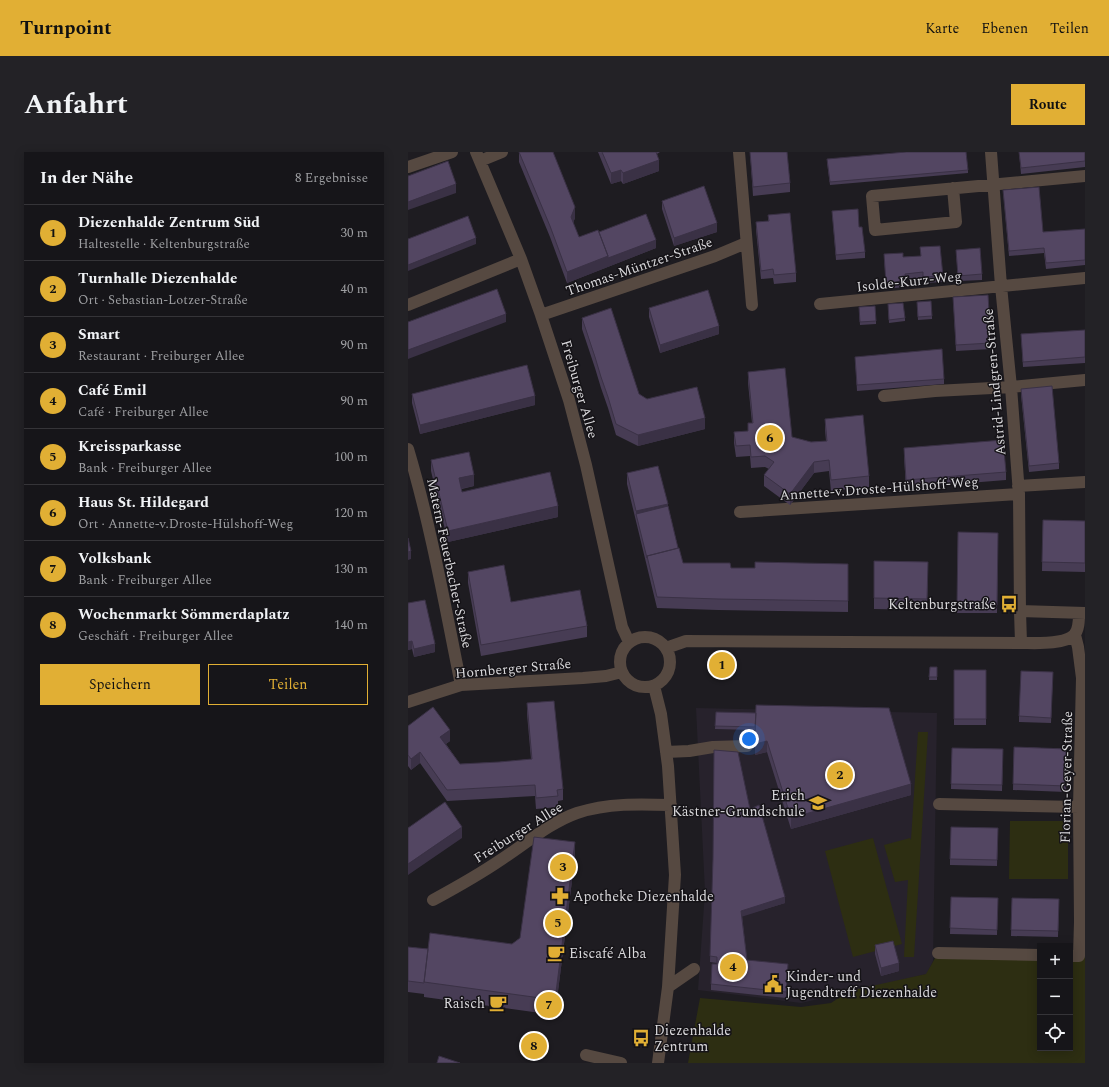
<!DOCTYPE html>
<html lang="de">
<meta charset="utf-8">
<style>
:root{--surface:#161519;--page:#232226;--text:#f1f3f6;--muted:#9e9fa2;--line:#353438;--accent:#e1af34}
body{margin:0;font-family:Spectral,serif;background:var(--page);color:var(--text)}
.controls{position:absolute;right:12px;bottom:12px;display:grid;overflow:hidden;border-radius:0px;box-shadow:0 2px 10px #0003}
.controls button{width:36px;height:36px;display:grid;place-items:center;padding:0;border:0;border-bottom:1px solid var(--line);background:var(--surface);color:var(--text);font:20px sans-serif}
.you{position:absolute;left:341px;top:587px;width:14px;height:14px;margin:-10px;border:3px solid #fff;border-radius:50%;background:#1a73e8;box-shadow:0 0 0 6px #1a73e833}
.badge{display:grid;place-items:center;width:26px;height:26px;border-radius:50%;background:var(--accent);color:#111;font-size:13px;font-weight:700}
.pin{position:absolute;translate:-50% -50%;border:2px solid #fff;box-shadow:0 1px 4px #0006}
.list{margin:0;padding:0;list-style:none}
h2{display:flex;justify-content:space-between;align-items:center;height:52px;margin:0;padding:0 16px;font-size:17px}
h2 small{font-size:13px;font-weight:400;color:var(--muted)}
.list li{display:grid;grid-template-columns:26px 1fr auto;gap:12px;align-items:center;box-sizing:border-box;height:56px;padding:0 16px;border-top:1px solid var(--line)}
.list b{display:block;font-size:15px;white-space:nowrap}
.list p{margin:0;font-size:13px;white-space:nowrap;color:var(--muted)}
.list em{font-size:13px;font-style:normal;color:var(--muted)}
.actions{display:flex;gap:8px;padding:12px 16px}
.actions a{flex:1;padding:9px 0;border:1px solid var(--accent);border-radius:0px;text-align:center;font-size:14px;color:var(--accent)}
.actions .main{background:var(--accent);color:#111}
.icon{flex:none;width:22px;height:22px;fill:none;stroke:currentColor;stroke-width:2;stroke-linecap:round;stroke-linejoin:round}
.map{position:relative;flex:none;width:677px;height:911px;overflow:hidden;border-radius:0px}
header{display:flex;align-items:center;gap:24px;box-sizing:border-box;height:56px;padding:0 20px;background:var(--accent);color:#111}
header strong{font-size:19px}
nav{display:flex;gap:22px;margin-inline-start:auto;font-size:14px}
.intro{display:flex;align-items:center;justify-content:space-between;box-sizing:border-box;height:96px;padding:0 24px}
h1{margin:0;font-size:28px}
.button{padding:10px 18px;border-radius:0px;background:var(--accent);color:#111;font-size:14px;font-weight:700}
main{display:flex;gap:24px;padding:0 24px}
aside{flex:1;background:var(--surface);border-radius:0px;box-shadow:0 2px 10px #0003}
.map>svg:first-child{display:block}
.built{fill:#27222c}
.green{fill:#2d2e12}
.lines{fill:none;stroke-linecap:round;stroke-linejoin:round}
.minor{stroke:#564941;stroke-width:12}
.wall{fill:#473c54}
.shaded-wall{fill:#3a3145}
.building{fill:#534662;stroke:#3a3145}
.labels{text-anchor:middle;stroke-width:3;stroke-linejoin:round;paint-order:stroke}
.street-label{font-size:14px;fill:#d9d8db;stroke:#151317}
.poi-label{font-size:14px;fill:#d9d8db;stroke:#151317;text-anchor:start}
</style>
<header>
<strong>Turnpoint</strong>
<nav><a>Karte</a><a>Ebenen</a><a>Teilen</a></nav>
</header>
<div class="intro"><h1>Anfahrt</h1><a class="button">Route</a></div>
<main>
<aside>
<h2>In der Nähe<small>8 Ergebnisse</small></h2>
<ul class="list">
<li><span class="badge">1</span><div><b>Diezenhalde Zentrum Süd</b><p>Haltestelle · Keltenburgstraße</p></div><em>30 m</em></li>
<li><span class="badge">2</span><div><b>Turnhalle Diezenhalde</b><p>Ort · Sebastian-Lotzer-Straße</p></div><em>40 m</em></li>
<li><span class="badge">3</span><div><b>Smart</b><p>Restaurant · Freiburger Allee</p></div><em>90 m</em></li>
<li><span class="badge">4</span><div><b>Café Emil</b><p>Café · Freiburger Allee</p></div><em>90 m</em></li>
<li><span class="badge">5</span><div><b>Kreissparkasse</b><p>Bank · Freiburger Allee</p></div><em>100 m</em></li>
<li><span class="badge">6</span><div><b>Haus St. Hildegard</b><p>Ort · Annette-v.Droste-Hülshoff-Weg</p></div><em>120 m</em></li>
<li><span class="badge">7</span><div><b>Volksbank</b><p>Bank · Freiburger Allee</p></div><em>130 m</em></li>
<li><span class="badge">8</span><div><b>Wochenmarkt Sömmerdaplatz</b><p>Geschäft · Freiburger Allee</p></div><em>140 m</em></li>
</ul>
<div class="actions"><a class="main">Speichern</a><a>Teilen</a></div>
</aside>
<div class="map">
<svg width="677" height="911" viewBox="0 0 677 911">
<rect width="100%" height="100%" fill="#1e1c21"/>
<!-- built -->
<path class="built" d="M288 556 529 561 525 809 519 822 393 851 290 838 297 740Z"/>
<!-- green -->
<path class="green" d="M510 580H520L506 805H496L500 728 487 730 476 693 502 686 503 688Z
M602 669H660V727H601Z
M465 686 494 792 445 805 417 699Z
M530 801 632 803V896H662V804H677V911H280L292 846 393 855 423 851 441 839 518 822Z"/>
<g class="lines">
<!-- minor -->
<path class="minor" d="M68 0 113 107 133 163 161 248 178 313 214 475 221 490
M331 0 344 153
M583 0 593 134 603 235 611 342 612 459
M72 9 94 0
M0 15 44 0
M545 36 548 70 467 78 464 44C535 37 606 31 677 24
M412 152 677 126
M0 153 113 107
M133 163 307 104 338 91
M476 244 527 239 603 235 677 228
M0 297C23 374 37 454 53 533
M610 334 677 330
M332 360 611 342
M667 483 670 495 674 526 671 655 672 770H677
M212 510a25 25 0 1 1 50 0a25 25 0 1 1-50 0Z
M613 491C627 491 656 493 666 483 671 478 671 468 671 461
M258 496 278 489 613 491 612 459 677 461
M246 534 253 562 260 614 267 723 260 835 250 911
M0 550 3 549 53 533 175 526 198 524 214 520
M258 600 281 599 305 595 339 594
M531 652 671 655
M25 748C49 735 72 722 94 707 117 692 143 670 169 661 200 651 231 652 263 653
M530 801 632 803
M662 804H671L672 770
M260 835 286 817
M178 903 213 911"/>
</g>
<!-- wall -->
<path class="wall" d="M111 0 167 66 165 71 171 85 191 80 248 96 159 131 142 85 111 10Z
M190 0H252L249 2 251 19 215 32 213 29 203 32Z
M342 0H379L382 31V40L345 44Z
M611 0H677V15L613 22Z
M419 10 560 18V21L422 33Z
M595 38 635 80 677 77V113L638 117 636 101 601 104Z
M254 49 309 80 266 94 254 57Z
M424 59 451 75 457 100V106L428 108Z
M360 63 388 121V130L366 132 365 126 353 127 348 78V70L360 69Z
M512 95 535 124V130L515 131V126L497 127V135L478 137 476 102 495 105 513 104Z
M548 98 574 122V128L550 129Z
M545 145 583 191V197L548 199Z
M509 153 524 164V167L510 168Z
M480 155 497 166V169L481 171Z
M241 156 311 182 252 201 241 165Z
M451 158 468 169V172L452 173Z
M174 166 231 242 239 247 297 277 230 294 208 283 200 256 193 236 187 216 174 177Z
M677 178V211L615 215 613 182Z
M447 205 536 227V232L449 239Z
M340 220 384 285 403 290 418 289 417 278V267L461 324V335L423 339 421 319 406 321 382 353 356 334V323L361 317 357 315 343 316 342 304 328 305 326 291V280L340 279V271H344L340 231Z
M613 237 651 311V317L621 320 613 243Z
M4 242 127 253 12 282 4 251Z
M496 296 598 320V328L498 336 496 304Z
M23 308 66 334 54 337V340L150 365 40 390 23 319Z
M219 321 260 354 270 396 275 411 323 416H347L440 412V460L310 458 249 456 219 332Z
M635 368 677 369V420L634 419Z
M550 380 590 381 589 461H549Z
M466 409 520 410 519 458 466 457Z
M60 420 103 450 179 474V485L73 504 60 431Z
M0 451 27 500 6 505 4 497 0 498Z
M522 515H529V528H521Z
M546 518H578V573H546Z
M645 520 643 571 611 570V564Z
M119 551 155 637V648L150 649V655L128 657 127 644 39 649 12 611 3 618 0 614V574L42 589 38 592 52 612 91 610 123 607 119 562Z
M308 560 348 561 503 643 383 677 359 600 347 603V578L307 577Z
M606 595 659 597 658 640 605 638Z
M544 596 595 597 594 639 543 637Z
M342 657 377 751 334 764 339 808 380 818 378 846 303 838V832L309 811 302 810 305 707Z
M590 676 589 714 542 713V707Z
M167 705 147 863 16 845V842L0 840V795L20 797 104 792 112 786Z
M543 745 590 746 589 783 542 782Z
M604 746 651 747 650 785 603 784Z
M467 793 491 819 473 824 467 802Z"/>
<!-- shaded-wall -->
<path class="shaded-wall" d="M251 8V19L215 32V21Z
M213 18V29L203 32V21Z
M48 32V41L0 58V50Z
M167 55V66L163 76V65Z
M309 71V80L266 94V86Z
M68 86V92L0 119V113Z
M248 88V96L159 131V120L200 104Z
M98 162V170L0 207V198Z
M311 174V182L252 201V193Z
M127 244V253L12 282V273Z
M297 266V277L230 294V283Z
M406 310V321L382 353V342Z
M66 323V334L51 337V326Z
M260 352V363L228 362V370V359Z
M150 354V365L40 390V379Z
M3 399V407L0 408V400Z
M4 489V497L0 498V490Z
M27 492V500L6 505V497Z
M42 578V589L32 596V585Z
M359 589V600L347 603V592Z
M12 600V611L3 618V607Z
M503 632V643L383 677V666Z
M54 675V686L0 723V712Z
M167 690V705L147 863V848Z
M377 745V751L333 765V759Z
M491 811V819L473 824V816Z
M380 812V818L378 846V840Z"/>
<!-- building -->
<path class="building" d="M111 0H145L167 55 163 65 171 85 190 78 200 104 159 120 142 74Z
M194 0H248L251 8 215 21 213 18 203 21Z
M342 0H379L382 31 345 35Z
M498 0H558L560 18 422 30 419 7Z
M611 0H677V9L613 16Z
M40 9 48 32 0 50V24Z
M296 34 309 71 266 86 254 49Z
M631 35 635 80 677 77V108L638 111 636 96 601 99 595 38Z
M450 57 451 75H454L457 100 428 103 424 59Z
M382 61 388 121 366 123 365 117 353 119 348 70 361 69 360 63Z
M238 62 248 88 200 106V104L191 80Z
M60 64 68 86 0 113V87Z
M532 94 535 124 515 125V120L497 122V129L478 131 476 102 495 101V105L513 104 512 95Z
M572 96 574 122 550 124 548 98Z
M89 137 98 162 0 198V170Z
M300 138 311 174 252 193 241 156Z
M580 143 583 191 548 193 545 145Z
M523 149 524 164 510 165 509 150Z
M495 151 497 166 481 168 480 152Z
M467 154 468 169 452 170 451 155Z
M203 156 231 242 239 247 289 235 297 266 230 283 208 272 200 245 193 225 187 205 174 166Z
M677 178V205L615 210 613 182Z
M534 197 536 227 449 233 447 205Z
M119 213 127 244 12 273 4 242Z
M377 216 384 285 403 290 419 289 417 267 455 263 461 324 423 328 421 308 406 310 382 342 356 323 366 310 357 304 343 305 342 293 328 294 326 280 340 279V271H345L340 220Z
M644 234 651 311 621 314 613 237Z
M595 288 598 320 498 328 496 296Z
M61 300 66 323 51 326 54 340 142 320 150 354 40 379 23 308Z
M250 314 260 352 228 359 219 321Z
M260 354 270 396 239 404V406L228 362Z
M635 368 677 369V411L634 410Z
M550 380 590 381 589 453 549 452Z
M0 386 3 399 0 400Z
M271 396 275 411H322L323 416H347V410L440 412V449L310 447 249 445 239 404Z
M466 409 520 410 519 447 466 446Z
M96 413 103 450 172 438 179 474 73 493 60 420Z
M17 448 27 492 6 497 4 489 0 490V451Z
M522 515H529V525H521Z
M546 518H578V567H546Z
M613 519 645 520 643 566 611 564Z
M146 549 155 637 149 638 150 644 128 646 127 633 39 638 12 600 3 607 0 603V574L25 555 42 578 32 585 52 612 91 610 124 607 119 551Z
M348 553 481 556 503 632 383 666 359 589 347 592Z
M308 560 348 561 347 575 307 574Z
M606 595 659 597 658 634 605 632Z
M544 596 595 597 594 633 543 632Z
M306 598 330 600 342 657 351 653 377 745 333 759 339 808 380 812 378 840 303 832 304 812H309V805L302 804 305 707Z
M37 650 54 675 0 712V676Z
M543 675 590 676 589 708 542 707Z
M126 685 167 690 147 848 16 830 22 781 104 792 112 786Z
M543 745 590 746 589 778 542 776Z
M604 746 651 747 650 779 603 778Z
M485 789 491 811 473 816 467 793Z
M0 795 20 797 16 831 0 829Z
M31 904 52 911H29Z"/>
<!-- icons -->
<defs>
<g id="bus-bare" transform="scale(1.38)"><path d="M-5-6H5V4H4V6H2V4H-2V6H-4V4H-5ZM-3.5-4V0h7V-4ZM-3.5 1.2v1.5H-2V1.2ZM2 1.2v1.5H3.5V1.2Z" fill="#e1af34" stroke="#151317" stroke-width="2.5" paint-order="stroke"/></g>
<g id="school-bare" transform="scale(1.38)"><path d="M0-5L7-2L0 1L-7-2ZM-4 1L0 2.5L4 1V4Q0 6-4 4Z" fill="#e1af34" stroke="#151317" stroke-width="2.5" paint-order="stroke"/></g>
<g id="pharmacy-bare" transform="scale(1.38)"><path d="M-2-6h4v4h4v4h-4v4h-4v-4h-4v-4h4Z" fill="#e1af34" stroke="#151317" stroke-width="2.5" paint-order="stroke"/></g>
<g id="cafe-bare" transform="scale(1.38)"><path d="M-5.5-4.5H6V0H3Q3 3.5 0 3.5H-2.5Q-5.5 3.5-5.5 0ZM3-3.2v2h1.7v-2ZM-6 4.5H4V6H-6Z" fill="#e1af34" stroke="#151317" stroke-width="2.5" paint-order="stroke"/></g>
<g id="civic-bare" transform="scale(1.38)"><path d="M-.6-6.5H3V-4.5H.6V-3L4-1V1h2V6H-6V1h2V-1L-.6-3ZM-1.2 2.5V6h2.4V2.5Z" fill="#e1af34" stroke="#151317" stroke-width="2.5" paint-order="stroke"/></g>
</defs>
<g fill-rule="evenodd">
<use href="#bus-bare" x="601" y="452"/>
<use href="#school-bare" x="410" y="651"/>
<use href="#pharmacy-bare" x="152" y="744"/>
<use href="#cafe-bare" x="148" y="801"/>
<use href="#civic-bare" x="365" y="832"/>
<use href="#cafe-bare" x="90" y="851"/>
<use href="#bus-bare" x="233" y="886"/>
</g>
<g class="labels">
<!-- street labels -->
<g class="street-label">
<text transform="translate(231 114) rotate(-19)" y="5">Thomas-Müntzer-Straße</text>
<text transform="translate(501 129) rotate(-6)" y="5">Isolde-Kurz-Weg</text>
<text transform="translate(586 230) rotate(-95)" y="5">Astrid-Lindgren-Straße</text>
<text transform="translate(172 237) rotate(74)" y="5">Freiburger Allee</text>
<text transform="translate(471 336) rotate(-4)" y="5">Annette-v.Droste-Hülshoff-Weg</text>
<text transform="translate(42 411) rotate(78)" y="5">Matern-Feuerbacher-Straße</text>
<text transform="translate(105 516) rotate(-5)" y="5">Hornberger Straße</text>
<text transform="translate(658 625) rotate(-89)" y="5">Florian-Geyer-Straße</text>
<text transform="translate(110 680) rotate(-32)" y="5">Freiburger Allee</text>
</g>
<!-- poi labels -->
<g class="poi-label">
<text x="588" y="457" text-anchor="end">Keltenburgstraße</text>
<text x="397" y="648" text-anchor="end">Erich<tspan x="397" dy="16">Kästner-Grundschule</tspan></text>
<text x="165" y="749">Apotheke Diezenhalde</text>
<text x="161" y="806">Eiscafé Alba</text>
<text x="378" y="829">Kinder- und<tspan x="378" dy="16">Jugendtreff Diezenhalde</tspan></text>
<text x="77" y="856" text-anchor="end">Raisch</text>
<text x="246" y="883">Diezenhalde<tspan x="246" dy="16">Zentrum</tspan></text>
</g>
</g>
</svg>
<div class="controls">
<button>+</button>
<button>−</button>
<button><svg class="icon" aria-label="locate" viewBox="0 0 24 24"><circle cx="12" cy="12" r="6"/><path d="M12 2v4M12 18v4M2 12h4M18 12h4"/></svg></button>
</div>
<div class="you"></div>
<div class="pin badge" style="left:314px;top:513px">1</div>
<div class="pin badge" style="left:432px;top:623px">2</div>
<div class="pin badge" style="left:155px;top:715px">3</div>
<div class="pin badge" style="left:325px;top:815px">4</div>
<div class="pin badge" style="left:150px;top:771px">5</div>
<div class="pin badge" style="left:362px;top:286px">6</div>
<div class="pin badge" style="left:141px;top:853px">7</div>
<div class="pin badge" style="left:126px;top:894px">8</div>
</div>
</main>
